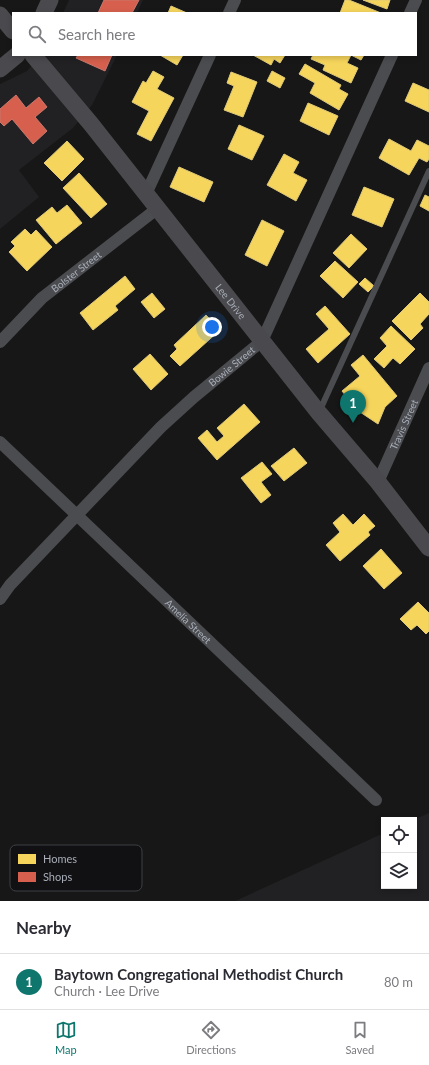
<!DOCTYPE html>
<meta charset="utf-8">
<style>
:root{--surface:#fff;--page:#f2f2f3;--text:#2b2b33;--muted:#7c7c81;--line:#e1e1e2;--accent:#0f766e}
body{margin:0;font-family:Lato,sans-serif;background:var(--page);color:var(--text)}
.controls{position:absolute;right:12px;bottom:12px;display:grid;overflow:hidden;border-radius:0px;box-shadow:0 2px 6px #0003}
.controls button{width:36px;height:36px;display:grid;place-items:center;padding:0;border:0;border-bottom:1px solid var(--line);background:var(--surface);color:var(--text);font:20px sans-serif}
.you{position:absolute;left:212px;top:327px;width:14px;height:14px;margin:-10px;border:3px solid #fff;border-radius:50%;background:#1a73e8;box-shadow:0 0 0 6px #1a73e833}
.badge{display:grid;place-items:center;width:26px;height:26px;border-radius:50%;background:var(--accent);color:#fff;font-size:13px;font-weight:700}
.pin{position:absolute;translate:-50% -33px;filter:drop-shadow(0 1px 2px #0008)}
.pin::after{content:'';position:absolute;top:21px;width:14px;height:12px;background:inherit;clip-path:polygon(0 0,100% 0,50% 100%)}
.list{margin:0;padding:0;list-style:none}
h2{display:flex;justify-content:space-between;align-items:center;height:52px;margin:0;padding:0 16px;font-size:17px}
h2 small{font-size:13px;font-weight:400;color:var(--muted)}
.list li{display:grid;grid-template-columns:26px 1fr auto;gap:12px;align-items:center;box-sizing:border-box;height:56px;padding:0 16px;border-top:1px solid var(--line)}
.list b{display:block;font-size:15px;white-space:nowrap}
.list p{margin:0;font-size:13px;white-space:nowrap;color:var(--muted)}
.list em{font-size:13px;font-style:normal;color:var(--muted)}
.icon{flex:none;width:22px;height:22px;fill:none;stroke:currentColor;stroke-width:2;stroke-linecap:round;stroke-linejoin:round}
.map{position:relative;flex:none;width:429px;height:901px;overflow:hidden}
.search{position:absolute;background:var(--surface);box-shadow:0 2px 6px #0003;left:12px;right:12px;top:12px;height:44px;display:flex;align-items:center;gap:10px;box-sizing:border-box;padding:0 14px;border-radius:0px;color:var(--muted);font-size:15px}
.sheet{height:108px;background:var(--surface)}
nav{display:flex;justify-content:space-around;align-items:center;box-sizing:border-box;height:56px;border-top:1px solid var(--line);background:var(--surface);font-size:11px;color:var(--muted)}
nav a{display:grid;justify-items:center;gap:2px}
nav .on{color:var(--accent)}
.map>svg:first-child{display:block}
.built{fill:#212123}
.homes{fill:#f6d55c;stroke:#dfc978}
.shops{fill:#d6604d;stroke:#c8776d}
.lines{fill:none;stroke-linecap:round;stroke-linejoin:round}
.lane{stroke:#4b4c50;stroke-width:6}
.street{stroke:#4b4c50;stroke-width:12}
.secondary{stroke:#4a4a4e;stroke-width:17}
.labels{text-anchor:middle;stroke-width:4;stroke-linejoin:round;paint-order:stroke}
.street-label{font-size:10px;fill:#a8adb8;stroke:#111113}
.key{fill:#111113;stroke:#3e4045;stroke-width:1}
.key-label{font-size:11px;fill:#a8adb8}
</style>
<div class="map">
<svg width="429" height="901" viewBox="0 0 429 901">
<rect width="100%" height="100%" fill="#171717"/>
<!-- built -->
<path class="built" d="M69 0H143L137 13H63Z
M40 55H117L92 105 73 128 19 170 39 197 0 229V84L27 71Z
M429 813V901H235L384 833V886H414L413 820Z"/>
<!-- homes -->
<path class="homes" d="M345 0H349L381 13H340Z
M363 0H390L387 9Z
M171 6 187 13H168Z
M160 55H183L177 65Z
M253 55H285L280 63 274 59 271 65Z
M313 55H364L361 60 351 55 347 63 358 68 351 83 323 70 325 65 311 59Z
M305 64 341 85 339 89 348 94 339 110 310 93 315 83 299 74Z
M153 71 164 77 157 89 174 98 151 141 137 134 149 111 132 102 143 81 146 83Z
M272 71 285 78 280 88 267 81Z
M231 72 257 82 243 117 224 110 234 86 227 83Z
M413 83 429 90V112L405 101Z
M308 103 338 116 329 135 300 121Z
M239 125 264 136 252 160 228 149Z
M389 139 411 151 417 140 429 146V159L427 162 419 158 409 175 379 158Z
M67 141 84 159 62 181 44 163Z
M284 154 299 162 293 173 307 180 296 201 267 185Z
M179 167 213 182 204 202 170 187Z
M79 173 107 204 91 218 63 188Z
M364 187 394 199 382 227 352 215Z
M425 195 429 197V211L420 206Z
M67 205 82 223 56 244 36 220 52 207 57 213Z
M262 220 284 231 267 266 245 255Z
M25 229 31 235 36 230 52 247 27 271 9 252 15 246 11 242Z
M351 234 367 249 349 268 333 253Z
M335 261 358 282 343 298 320 276Z
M125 276 135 289 115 306 118 310 93 330 80 313Z
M365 278 374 286 368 292 359 284Z
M152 293 165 309 154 318 141 302Z
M420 293 429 302V314L420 324 423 328 411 340 392 321Z
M325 306 350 334 318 363 306 349 329 329 316 314Z
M206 315 220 330 180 366 170 356 177 349 174 345Z
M391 326 415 349 400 364 393 358 384 368 374 359 387 346 380 338Z
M150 354 168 374 151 390 133 369Z
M363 355 397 396 385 407 378 424 357 410 342 391 360 376 351 365Z
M244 404 260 422 217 460 198 438 207 430 217 442 224 436 217 428Z
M294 448 307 463 284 481 271 466Z
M262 462 272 474 261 482 271 495 261 503 241 478Z
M343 514 353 525 364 514 375 526 368 532 370 535 340 561 326 545 340 532 333 523Z
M381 549 402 573 384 589 363 566Z
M418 602 429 613V631L426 634 417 625 411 630 400 619Z"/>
<!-- shops -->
<path class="shops" d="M104 0H139L132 13H98Z
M78 55H112L105 71 76 58Z
M16 95 26 108 39 97 47 107 35 117 47 131 33 144 12 119 4 126 0 122V109Z"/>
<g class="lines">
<!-- lane -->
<path class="lane" d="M320 410 429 171"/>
<!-- street -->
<g class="street">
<path d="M229 13 235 0"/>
<path d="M410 13 416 0"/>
<path d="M146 194 210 55"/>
<path id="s1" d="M0 342 42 298 158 208"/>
<path id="s2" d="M0 442 376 800"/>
<path id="s3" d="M378 482 429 368"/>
<path id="s4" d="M0 599 10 585 161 427 194 397 262 341 392 55"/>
</g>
<!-- secondary -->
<g class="secondary">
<path d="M44 13 50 0"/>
<path d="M0 15 13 31"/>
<path id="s5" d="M33 55 91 124 319 413 378 482 429 548"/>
<path d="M0 69 17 55"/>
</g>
</g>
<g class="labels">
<!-- street labels -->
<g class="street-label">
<text dy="4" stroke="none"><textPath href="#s1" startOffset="104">Bolster Street</textPath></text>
<text dy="4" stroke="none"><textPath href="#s5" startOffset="316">Lee Drive</textPath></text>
<text dy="4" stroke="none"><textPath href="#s4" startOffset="329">Bowie Street</textPath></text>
<text dy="4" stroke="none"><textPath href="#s3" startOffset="63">Travis Street</textPath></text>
<text dy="4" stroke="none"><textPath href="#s2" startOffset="260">Amelia Street</textPath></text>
</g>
</g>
<!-- legend -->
<rect x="10" y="845" width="132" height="46" rx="6" class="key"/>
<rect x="18" y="854" width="18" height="10" fill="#f6d55c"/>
<rect x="18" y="872" width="18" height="10" fill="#d6604d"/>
<g class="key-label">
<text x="43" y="863">Homes</text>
<text x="43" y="881">Shops</text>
</g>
</svg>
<div class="controls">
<button><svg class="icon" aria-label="locate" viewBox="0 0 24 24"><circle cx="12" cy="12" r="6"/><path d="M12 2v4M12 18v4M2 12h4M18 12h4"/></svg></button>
<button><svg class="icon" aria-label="layers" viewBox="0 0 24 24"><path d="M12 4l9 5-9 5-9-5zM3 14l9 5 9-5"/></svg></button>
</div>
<div class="you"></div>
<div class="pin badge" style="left:353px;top:423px">1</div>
<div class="search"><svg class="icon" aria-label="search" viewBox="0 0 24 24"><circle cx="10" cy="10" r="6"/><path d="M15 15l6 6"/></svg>Search here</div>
</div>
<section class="sheet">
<h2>Nearby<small></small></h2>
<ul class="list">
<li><span class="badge">1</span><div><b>Baytown Congregational Methodist Church</b><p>Church · Lee Drive</p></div><em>80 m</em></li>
</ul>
</section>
<nav>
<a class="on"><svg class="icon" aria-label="map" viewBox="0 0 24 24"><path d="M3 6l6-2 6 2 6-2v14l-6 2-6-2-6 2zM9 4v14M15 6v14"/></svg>Map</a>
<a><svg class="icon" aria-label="directions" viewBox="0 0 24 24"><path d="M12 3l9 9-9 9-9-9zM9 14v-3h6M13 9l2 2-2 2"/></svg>Directions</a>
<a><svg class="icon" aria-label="saved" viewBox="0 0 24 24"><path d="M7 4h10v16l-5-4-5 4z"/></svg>Saved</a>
</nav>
